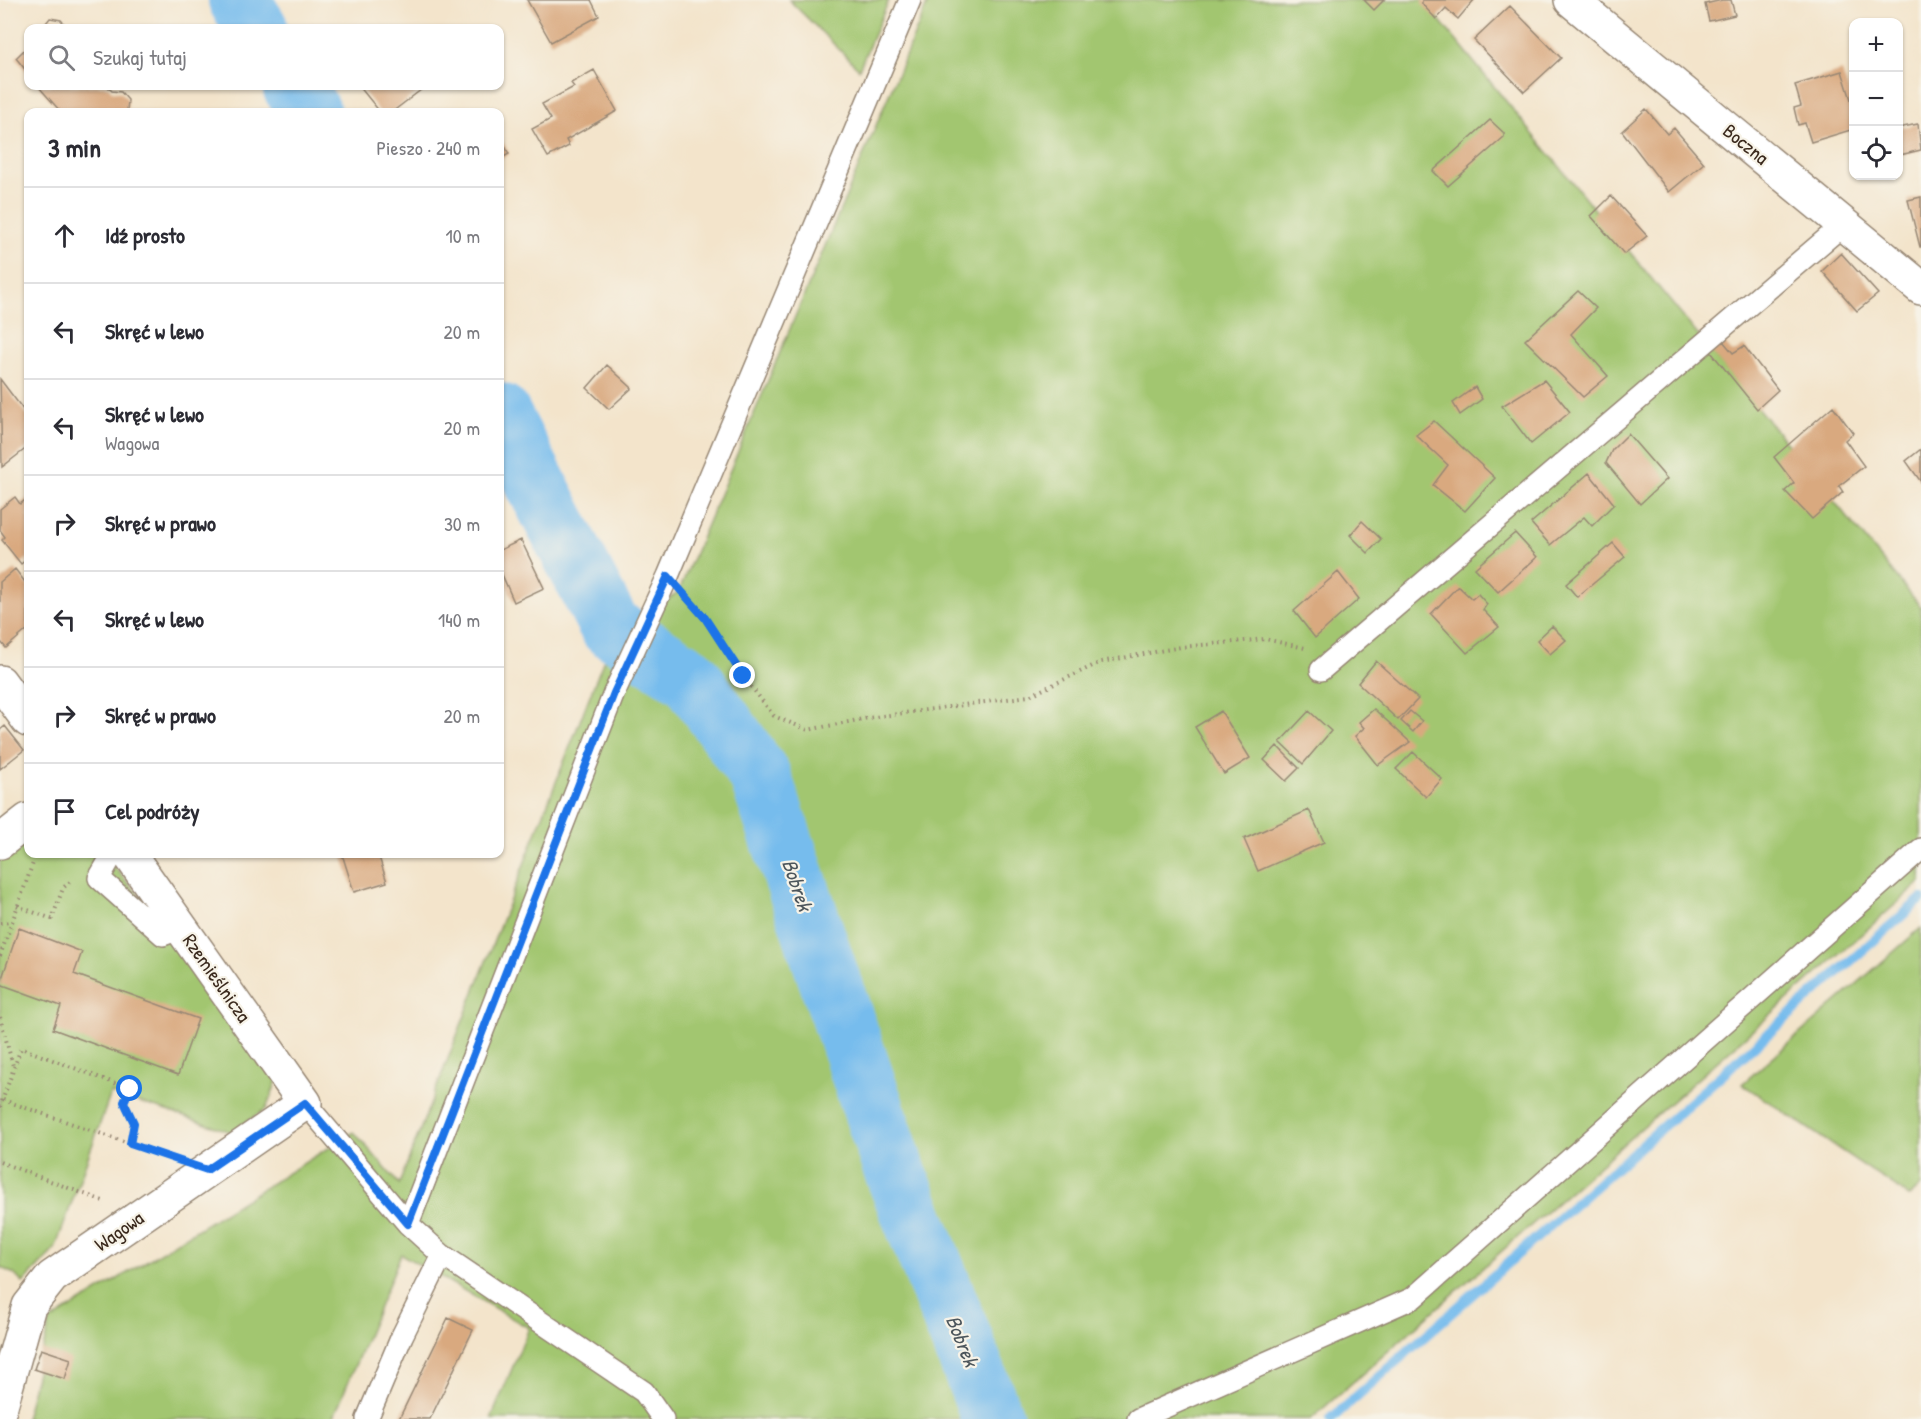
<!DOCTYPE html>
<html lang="pl">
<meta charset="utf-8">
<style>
:root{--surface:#fff;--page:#f7f7f7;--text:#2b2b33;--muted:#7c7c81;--line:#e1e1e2}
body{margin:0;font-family:"Patrick Hand",sans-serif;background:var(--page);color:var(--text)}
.controls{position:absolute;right:18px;top:18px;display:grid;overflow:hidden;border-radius:12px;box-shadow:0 2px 4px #0004}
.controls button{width:54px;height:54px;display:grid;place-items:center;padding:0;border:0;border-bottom:2px solid var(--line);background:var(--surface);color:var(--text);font:30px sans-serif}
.stop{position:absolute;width:18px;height:18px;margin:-14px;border:4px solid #1a73e8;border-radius:50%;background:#fff}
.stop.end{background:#1a73e8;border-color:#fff;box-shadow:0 2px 6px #0008}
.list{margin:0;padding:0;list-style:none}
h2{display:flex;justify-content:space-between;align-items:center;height:78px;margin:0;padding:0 24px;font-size:26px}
h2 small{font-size:20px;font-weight:400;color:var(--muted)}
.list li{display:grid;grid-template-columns:39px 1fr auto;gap:18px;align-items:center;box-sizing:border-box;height:96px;padding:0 24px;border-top:2px solid var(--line)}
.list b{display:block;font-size:22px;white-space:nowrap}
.list p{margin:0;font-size:20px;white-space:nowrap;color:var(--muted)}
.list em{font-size:20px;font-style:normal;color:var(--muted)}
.icon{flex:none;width:33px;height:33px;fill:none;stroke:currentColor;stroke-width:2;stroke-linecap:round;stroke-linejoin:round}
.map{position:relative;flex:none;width:1921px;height:1419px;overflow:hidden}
.search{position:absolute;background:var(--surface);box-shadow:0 2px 4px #0004;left:24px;top:24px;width:480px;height:66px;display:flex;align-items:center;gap:15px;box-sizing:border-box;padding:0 21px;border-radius:12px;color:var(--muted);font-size:22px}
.panel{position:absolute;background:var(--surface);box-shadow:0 2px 4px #0004;left:24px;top:108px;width:480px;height:750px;border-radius:12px}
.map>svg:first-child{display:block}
.green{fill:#a2c670;stroke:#6e7847;stroke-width:1.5}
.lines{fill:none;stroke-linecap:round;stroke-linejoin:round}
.stream{stroke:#76bced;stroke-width:10}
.river{stroke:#76bced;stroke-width:62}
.building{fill:#d9a97f}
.lane-casing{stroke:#978774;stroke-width:24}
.street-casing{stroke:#978774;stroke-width:36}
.path{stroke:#978774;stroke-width:4;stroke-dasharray:1.5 4.5;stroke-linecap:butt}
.lane{stroke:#fff;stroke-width:21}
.street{stroke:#fff;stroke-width:33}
.route{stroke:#1a73e8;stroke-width:8}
.labels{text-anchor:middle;stroke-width:4.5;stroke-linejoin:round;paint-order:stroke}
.street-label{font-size:20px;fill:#3b2a1e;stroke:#f7f3e8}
.water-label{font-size:21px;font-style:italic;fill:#4d565c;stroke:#f7f3e8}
</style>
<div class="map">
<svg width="1921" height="1419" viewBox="0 0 1921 1419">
<rect width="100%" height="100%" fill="#f7f3e8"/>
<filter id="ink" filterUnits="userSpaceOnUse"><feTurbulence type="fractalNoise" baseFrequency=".0167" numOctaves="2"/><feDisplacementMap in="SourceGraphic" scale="12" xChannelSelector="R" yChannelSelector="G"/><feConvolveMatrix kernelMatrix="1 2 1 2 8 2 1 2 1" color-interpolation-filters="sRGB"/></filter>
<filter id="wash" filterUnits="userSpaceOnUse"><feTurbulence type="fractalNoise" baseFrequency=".008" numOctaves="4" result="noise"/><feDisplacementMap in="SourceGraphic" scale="24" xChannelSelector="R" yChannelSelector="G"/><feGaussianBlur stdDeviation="1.35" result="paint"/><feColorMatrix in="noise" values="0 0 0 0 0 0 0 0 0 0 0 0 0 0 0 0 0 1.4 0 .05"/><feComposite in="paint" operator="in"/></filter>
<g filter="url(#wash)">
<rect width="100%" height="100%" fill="#f3e4cb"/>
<!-- green -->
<path class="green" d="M789 0H889L859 69Z
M929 0H1423L1921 607V882L1311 1419H491L529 1328 401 1254 333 1419H25L50 1321 354 1132 399 1184 610 644 679 591Z
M28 839V854H103L161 921 279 1075 266 1109 231 1132 111 1093 55 1249 23 1283 14 1274 0 1267V861Z
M1921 928V1186L1909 1196 1742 1084Z"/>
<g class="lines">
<!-- stream -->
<path class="stream" d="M1331 1419 1921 899"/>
<!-- river -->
<path class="river" d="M239 0 257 28
M293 86 310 112
M500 414 610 627 691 678 760 776 893 1166 993 1419"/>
</g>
<g id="blocks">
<!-- building -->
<path class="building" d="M527 0H591L599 16 551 42Z
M1364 0H1384L1374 10Z
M1422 0H1474L1458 19 1446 8 1436 19 1422 4Z
M1722 0H1731L1735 15 1709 21 1705 4Z
M1510 6 1561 58 1524 92 1474 40Z
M50 18 61 20 68 28H42Z
M28 46V73L16 58Z
M594 70 617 111 566 140 569 146 548 157 532 129 551 119 542 104 574 87 571 83Z
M1842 71 1854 109V129L1811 142 1805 123 1798 125 1794 108 1801 106 1795 85Z
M38 86H107L112 91 121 92 128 100 127 111 61 112Z
M359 86H426L392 112H380Z
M1646 109 1667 134 1674 128 1704 163 1669 192 1622 131Z
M1490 120 1504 133V137L1448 186 1433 171Z
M1918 124 1921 150 1900 155 1898 128Z
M500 137 509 154 500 159Z
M1611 196 1647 236 1624 254 1591 216Z
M1921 197V247H1920L1908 200Z
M1841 253 1878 294 1857 311 1822 271Z
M1578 291 1596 308 1571 334 1608 376 1583 397 1525 340Z
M1723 341 1733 353 1744 346 1778 390 1757 409 1711 352Z
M607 365 632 388 609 409 587 388Z
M0 379 28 416V447L2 467Z
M1544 380 1570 412 1531 444 1502 406Z
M1475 387 1482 399 1460 415 1453 403Z
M1833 406 1853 433 1845 440 1864 466 1839 486 1843 492 1812 519 1785 491 1794 483 1774 457Z
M1434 421 1495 478 1465 511 1433 485 1448 465 1416 435Z
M1628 434 1667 479 1640 504 1606 463 1612 450Z
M1921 449V482L1906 461Z
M1589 473 1614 504 1592 526 1584 517 1550 545 1531 523Z
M15 497 20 504 28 498V558L21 564 2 540 5 537 0 530V509Z
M1362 521 1381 539 1368 553 1350 535Z
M1515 533 1537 557 1498 592 1475 568Z
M521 540 544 588 514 602 500 570V550Z
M1613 543 1625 557 1577 597 1566 584Z
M15 569 28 586V629L6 648 0 641V582Z
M1338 572 1359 599 1315 638 1294 611Z
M1458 586 1472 599 1478 594 1487 604 1483 610 1499 627 1467 653 1431 614Z
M1552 626 1566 640 1550 654 1537 640Z
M1376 661 1418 699 1398 720 1358 683Z
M1374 709 1410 742 1378 765 1355 736 1364 728 1359 722Z
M1221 711 1250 758 1224 774 1195 727Z
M1309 711 1331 731 1303 764 1280 742Z
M1410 711 1422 721 1413 732 1401 721Z
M5 726 24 750 0 769V730Z
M1277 746 1299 768 1286 781 1264 760Z
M1413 752 1442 779 1426 797 1396 769Z
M1309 810 1324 842 1258 871 1244 839Z
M342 854H378L387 882 354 892Z
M19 928 82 952 74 974 198 1019 178 1075 53 1029 61 1006 0 984Z
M448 1318 473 1330 430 1419H399Z
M41 1349 71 1359 65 1379 34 1369Z"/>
</g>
</g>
<g filter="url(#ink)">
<use href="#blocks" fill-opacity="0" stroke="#978774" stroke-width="1.5"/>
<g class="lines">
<!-- lane casing -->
<g class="lane-casing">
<path id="lane" d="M1321 670 1844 224
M113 854 99 878 163 935 182 928
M305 1103 408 1224 442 1255 644 1392 663 1419
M408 1224 614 693 668 576 910 0
M367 1419 402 1336 442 1255
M1138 1419 1413 1298 1921 849"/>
</g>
<!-- street casing -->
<g class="street-casing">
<path id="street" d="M1571 0 1921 288
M0 682 28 720
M0 842 28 820
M0 1409 29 1306 52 1277 305 1103 129 854"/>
</g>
<!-- path -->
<path class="path" d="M688 599 705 618 743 676 774 716 808 730 868 718 1029 696 1101 662 1181 647 1265 639 1305 648
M17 906 52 919 63 888 71 881
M0 923 12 922
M0 956 34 860
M0 1017 13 1066
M3 1100 166 1156
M0 1107 21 1048 130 1089 124 1102 134 1123 130 1144
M0 1162 103 1201"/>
<!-- lane -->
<use href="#lane" class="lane"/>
<!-- street -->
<use href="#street" class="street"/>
</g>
</g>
<g class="lines" filter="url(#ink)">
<!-- route -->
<path class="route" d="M130 1089 124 1102 134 1123 130 1144 207 1170 305 1103 408 1224 614 693 668 576 705 618 743 676"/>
</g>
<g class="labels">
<!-- street labels -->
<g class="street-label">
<text transform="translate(1746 144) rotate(39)" y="7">Boczna</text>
<text transform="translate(217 978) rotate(55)" y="7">Rzemieślnicza</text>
<text transform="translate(119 1231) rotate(-35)" y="7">Wagowa</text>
</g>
<!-- water labels -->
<g class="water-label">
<text transform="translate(797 885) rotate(71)" y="7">Bobrek</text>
<text transform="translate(962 1341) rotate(68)" y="7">Bobrek</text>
</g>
</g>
</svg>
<div class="controls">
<button>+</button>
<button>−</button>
<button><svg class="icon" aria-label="locate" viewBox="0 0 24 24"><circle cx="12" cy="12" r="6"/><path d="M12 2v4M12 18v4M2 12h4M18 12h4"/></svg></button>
</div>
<div class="stop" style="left:130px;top:1089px"></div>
<div class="stop end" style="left:743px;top:676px"></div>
<div class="search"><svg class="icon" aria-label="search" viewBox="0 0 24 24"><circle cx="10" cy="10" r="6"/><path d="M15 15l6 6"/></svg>Szukaj tutaj</div>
<section class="panel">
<h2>3 min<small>Pieszo · 240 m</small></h2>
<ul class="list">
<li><svg class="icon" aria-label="ahead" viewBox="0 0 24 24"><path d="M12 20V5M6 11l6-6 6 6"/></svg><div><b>Idź prosto</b></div><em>10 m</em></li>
<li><svg class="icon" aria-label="left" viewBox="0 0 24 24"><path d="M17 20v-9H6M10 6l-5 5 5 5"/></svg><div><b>Skręć w lewo</b></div><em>20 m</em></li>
<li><svg class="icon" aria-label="left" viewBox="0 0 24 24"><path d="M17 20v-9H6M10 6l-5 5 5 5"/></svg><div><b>Skręć w lewo</b><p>Wagowa</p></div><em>20 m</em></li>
<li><svg class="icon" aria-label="right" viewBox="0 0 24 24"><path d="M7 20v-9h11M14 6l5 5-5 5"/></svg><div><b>Skręć w prawo</b></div><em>30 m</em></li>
<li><svg class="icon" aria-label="left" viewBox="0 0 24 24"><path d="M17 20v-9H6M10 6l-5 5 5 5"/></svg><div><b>Skręć w lewo</b></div><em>140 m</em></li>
<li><svg class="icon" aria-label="right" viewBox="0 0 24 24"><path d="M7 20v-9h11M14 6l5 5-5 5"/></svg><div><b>Skręć w prawo</b></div><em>20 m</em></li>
<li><svg class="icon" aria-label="arrive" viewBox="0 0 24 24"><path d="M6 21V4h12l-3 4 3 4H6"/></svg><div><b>Cel podróży</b></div></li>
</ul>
</section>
</div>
